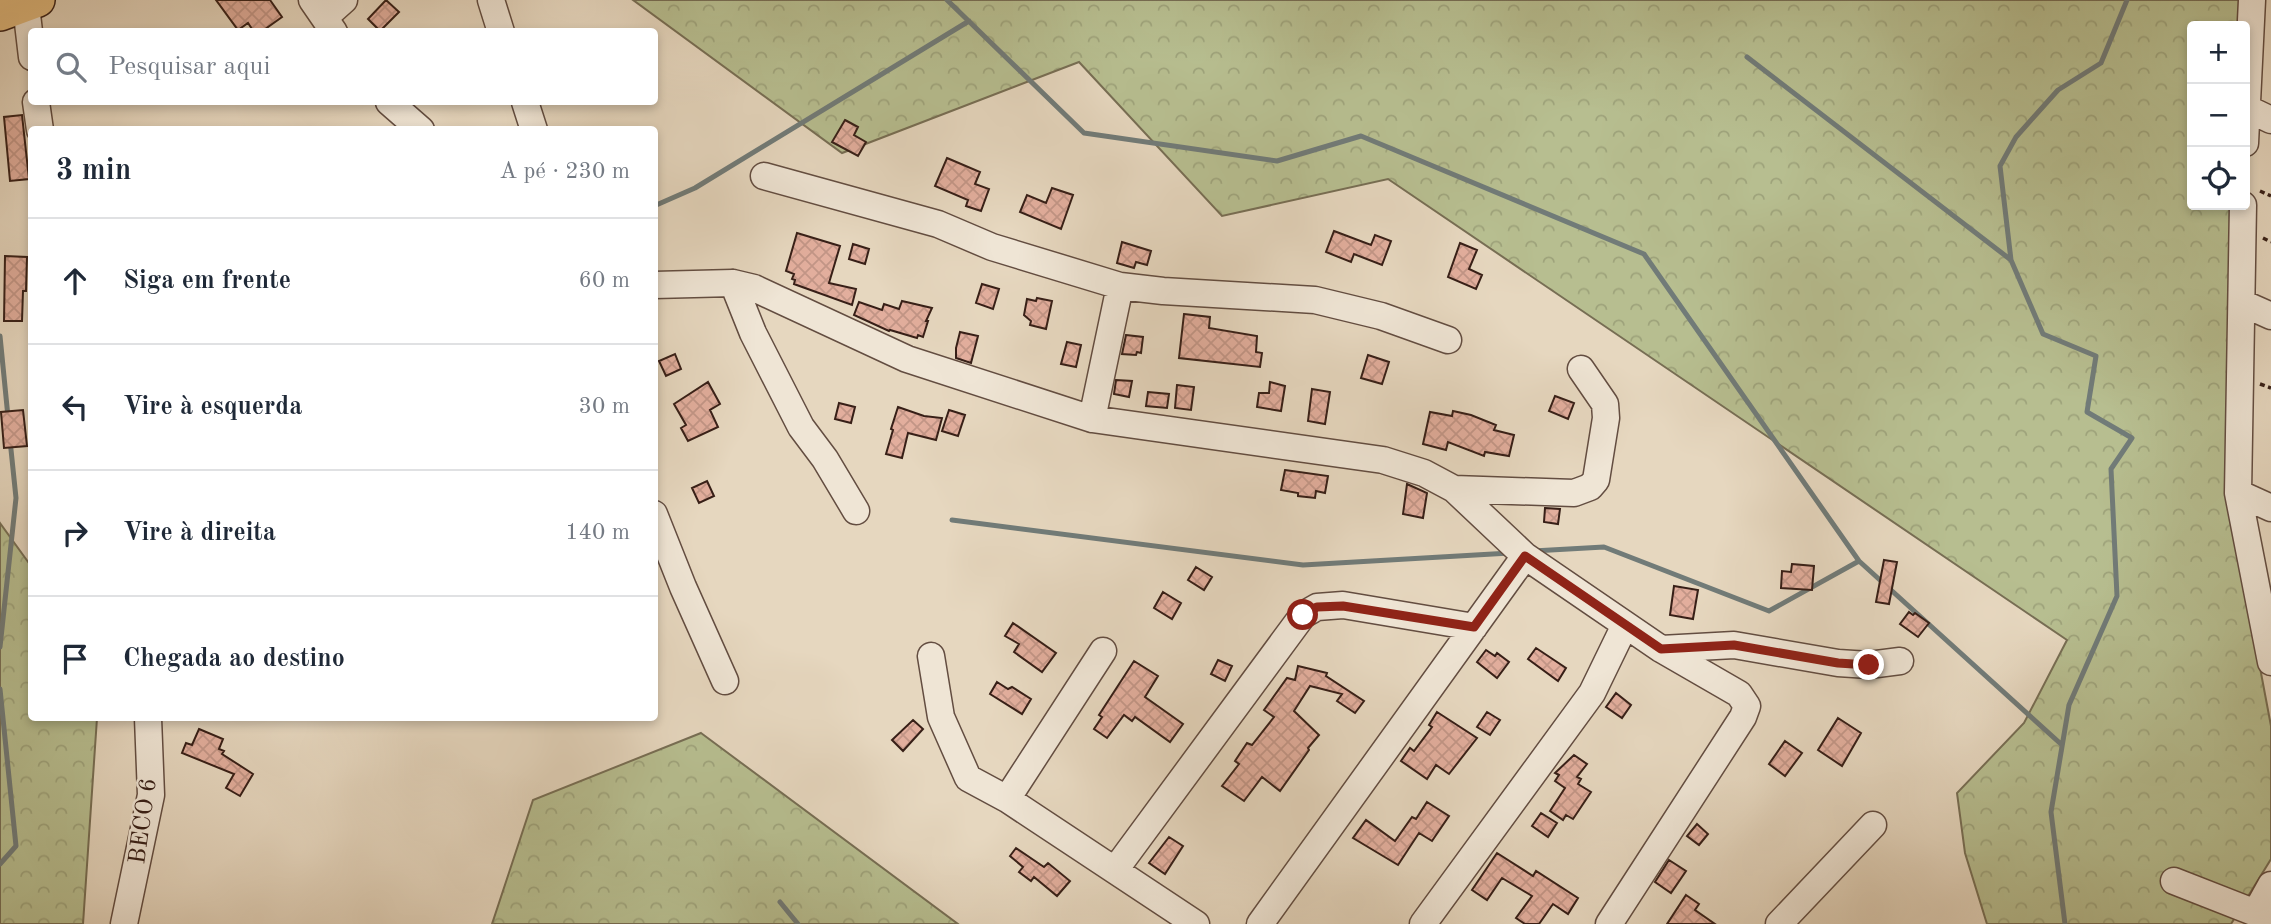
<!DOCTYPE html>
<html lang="pt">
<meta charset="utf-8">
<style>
:root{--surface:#fff;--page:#f6f6f7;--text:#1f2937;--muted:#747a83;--line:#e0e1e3}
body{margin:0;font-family:"Old Standard TT",serif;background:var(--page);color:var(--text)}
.controls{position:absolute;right:21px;top:21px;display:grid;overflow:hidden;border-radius:7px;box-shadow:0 4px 10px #0003}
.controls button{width:63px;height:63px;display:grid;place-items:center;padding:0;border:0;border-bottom:2px solid var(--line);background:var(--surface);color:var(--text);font:35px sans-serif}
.stop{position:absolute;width:21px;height:21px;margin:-16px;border:5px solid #8f2418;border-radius:50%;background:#fff}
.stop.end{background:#8f2418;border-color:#fff;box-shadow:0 2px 7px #0008}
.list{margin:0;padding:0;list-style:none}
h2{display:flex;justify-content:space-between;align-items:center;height:91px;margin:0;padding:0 28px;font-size:30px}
h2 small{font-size:23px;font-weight:400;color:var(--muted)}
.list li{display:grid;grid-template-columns:46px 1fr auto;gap:21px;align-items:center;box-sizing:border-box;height:126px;padding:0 28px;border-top:2px solid var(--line)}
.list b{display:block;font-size:26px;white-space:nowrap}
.list em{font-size:23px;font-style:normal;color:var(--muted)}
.icon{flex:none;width:38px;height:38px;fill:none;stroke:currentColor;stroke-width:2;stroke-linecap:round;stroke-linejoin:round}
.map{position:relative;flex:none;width:2271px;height:924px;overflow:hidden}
.search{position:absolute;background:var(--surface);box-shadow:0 4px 10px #0003;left:28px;top:28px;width:630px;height:77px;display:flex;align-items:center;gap:18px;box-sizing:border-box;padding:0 24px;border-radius:7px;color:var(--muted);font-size:26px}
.panel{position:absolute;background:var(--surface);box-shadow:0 4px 10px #0003;left:28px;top:126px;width:630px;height:595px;border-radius:7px}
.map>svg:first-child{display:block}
.forest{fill:url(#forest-crowns);stroke:#776e54;stroke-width:2}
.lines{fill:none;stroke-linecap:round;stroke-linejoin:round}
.stream{stroke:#717b78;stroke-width:5}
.building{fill:url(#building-cross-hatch);stroke:#371f17;stroke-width:2}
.minor-casing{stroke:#634d41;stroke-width:29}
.major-casing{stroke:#371f17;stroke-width:36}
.path{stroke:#371f17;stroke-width:3.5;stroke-dasharray:5 3.5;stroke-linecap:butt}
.minor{stroke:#efe5d5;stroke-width:26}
.major{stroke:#e3bc80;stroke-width:33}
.route{stroke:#8f2418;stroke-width:9}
.labels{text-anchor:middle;stroke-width:5;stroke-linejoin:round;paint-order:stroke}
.street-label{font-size:24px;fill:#371f17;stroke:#efe5d5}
</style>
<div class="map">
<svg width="2271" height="924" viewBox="0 0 2271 924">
<defs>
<pattern id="forest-crowns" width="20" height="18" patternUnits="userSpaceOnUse" patternTransform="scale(1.75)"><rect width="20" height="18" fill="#b7be90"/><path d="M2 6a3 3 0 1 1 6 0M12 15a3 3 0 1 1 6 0" fill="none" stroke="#9ea37b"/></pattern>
<pattern id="building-cross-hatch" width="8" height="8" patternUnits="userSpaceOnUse" patternTransform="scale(1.75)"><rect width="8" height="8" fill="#e2ae9d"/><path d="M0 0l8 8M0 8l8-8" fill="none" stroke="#c29586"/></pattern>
</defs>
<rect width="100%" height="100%" fill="#e6d7bf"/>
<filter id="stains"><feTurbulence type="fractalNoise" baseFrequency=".00286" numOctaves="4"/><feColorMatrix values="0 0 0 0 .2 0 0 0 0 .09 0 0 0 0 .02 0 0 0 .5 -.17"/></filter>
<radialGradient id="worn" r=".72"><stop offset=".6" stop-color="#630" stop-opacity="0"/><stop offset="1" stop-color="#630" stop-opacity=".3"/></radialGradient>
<!-- forest -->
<path class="forest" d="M633 0H2242L2241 26H2192V205H2236L2228 498 2271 726V859L2231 924H1987L1965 853 1957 793 2024 723 2067 640 1388 179 1222 216 1079 62 842 153Z
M0 523 31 566 32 718H97L83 924H0Z
M701 733 958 924H492L533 800Z"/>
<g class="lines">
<!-- stream -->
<path class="stream" d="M947 0 1084 133 1277 161 1361 136 1644 254 1859 561 2062 745
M1747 57 2011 260
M654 206 695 188 969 21
M0 336 8 417
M952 520 1303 565 1510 553
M1533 551 1604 547 1769 611 1859 561
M0 647 16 498 10 440
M0 689 16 846 0 864
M780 902 798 924
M2065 924 2051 812 2069 705 2117 596 2111 469 2132 438 2087 412 2096 356 2043 334 2011 260 2000 166 2016 137 2058 90 2101 63 2127 0"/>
</g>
<!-- building -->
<path class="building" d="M216 0H270L282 17 261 32H254L248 23 238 30Z
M386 0 399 12 380 31 368 19Z
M22 115 29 179 10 181 4 117Z
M845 120 858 127 854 135 866 142 858 156 832 142Z
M947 158 980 172 975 184 989 189 981 211 966 206 968 200 935 186Z
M1052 188 1073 195 1061 229 1020 212 1027 195 1046 203Z
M1334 231 1371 245 1375 235 1391 241 1382 265 1354 254 1351 262 1326 252Z
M797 233 840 246 829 283 856 289 852 305 794 284 795 280 792 279 794 274 786 271Z
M1122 242 1151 251 1147 265 1136 262 1134 268 1117 263Z
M1460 243 1477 250 1469 269 1482 275 1476 289 1448 277Z
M853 244 869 249 865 264 849 259Z
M5 256 27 257 26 291H23L22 321H4Z
M982 284 999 289 993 309 976 303Z
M1037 298 1052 301 1046 329 1030 325 1031 321 1024 315 1027 299 1036 301Z
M902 301 932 308 926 321H928L923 337 918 335 917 338 890 330 889 331 854 315 859 302 882 310 884 304 899 309Z
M1184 314 1210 317 1209 328 1257 336 1256 352 1262 353 1260 367 1179 358Z
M960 332 978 336 971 363 956 358V348Z
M1126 335 1143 337 1141 353 1137 352 1136 355 1122 354Z
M1067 342 1081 345 1076 367 1061 364Z
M675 354 681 369 666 376 659 361Z
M1368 355 1389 362 1382 384 1361 378Z
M1116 380 1132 381 1129 397 1114 394Z
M708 382 720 404 710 410 718 427 688 441 681 428 686 425 674 404Z
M1270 382 1285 386 1281 411 1257 407 1259 393H1269Z
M1177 385 1194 387 1191 410 1175 408Z
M1312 389 1330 392 1325 424 1308 421Z
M1148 392 1169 394 1167 408 1146 406Z
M1555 396 1574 403 1568 419 1549 411Z
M839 403 855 407 851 423 835 419Z
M898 407 924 416 942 418 936 440 908 433 902 458 886 454 893 430 891 429Z
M23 410 27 446 4 448 1 412Z
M949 410 965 415 958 436 942 431Z
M1453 411 1471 415 1496 425 1494 430 1514 435 1509 456 1485 452 1484 456 1448 442 1446 450 1423 444 1430 412 1452 416Z
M1285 470 1328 476 1325 493 1316 491 1315 498 1298 496V493L1281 490Z
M707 481 714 496 699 503 692 488Z
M1407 484 1427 493 1423 518 1403 514Z
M1545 508 1560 509 1558 524 1544 522Z
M1884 560 1897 562 1889 604 1876 602Z
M1792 564 1814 566 1812 590 1781 588 1782 571 1791 572Z
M1196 567 1212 577 1204 590 1188 580Z
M1674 586 1698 590 1693 619 1670 615Z
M1163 592 1181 603 1172 619 1154 608Z
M1909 612 1913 615 1915 613 1929 623 1918 637 1900 624Z
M1013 623 1056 653 1042 672 1014 652 1019 644 1005 636Z
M1536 648 1566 668 1558 681 1528 659Z
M1486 650 1495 656 1497 653 1509 662 1497 678 1477 662Z
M1218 660 1232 666 1225 681 1211 674Z
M1134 661 1158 676 1145 697 1183 724 1170 742 1135 717 1132 721 1124 715 1107 738 1094 729 1102 717 1099 715Z
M1298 666 1327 673 1326 676 1364 701 1355 713 1337 701 1342 694 1310 686 1294 711 1319 735 1308 748 1309 750 1280 791 1262 777 1244 801 1222 786 1239 764 1235 761 1247 743 1252 745 1274 717 1264 710 1287 678 1295 680Z
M997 682 1008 689 1012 687 1031 699 1022 714 990 694Z
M1616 693 1631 705 1622 718 1606 707Z
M1437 712 1477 738 1449 774 1436 765 1427 779 1401 761 1410 748 1414 751 1432 727 1429 725Z
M1487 712 1500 720 1490 735 1477 727Z
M1838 718 1861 733 1842 766 1818 750Z
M913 720 923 729 903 751 892 740Z
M199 729 223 739 219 749 224 751 222 754 253 774 240 796 226 788 234 774 182 753 186 743 192 745Z
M1785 741 1802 753 1785 776 1769 764Z
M1574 755 1587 764 1577 777 1581 779 1578 784 1591 792 1573 819 1566 815 1563 820 1550 811 1565 788 1555 781 1559 775 1555 773Z
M1427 802 1449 816 1432 841 1419 833 1398 865 1353 838 1366 820 1395 841 1412 817 1416 819Z
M1541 813 1557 823 1548 837 1532 826Z
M1697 824 1708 834 1699 845 1687 836Z
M1169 837 1183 846 1165 874 1149 863Z
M1016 848 1044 867 1048 863 1070 881 1057 896 1034 877 1031 881 1019 872 1023 867 1010 856Z
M1497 853 1533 876 1536 871 1578 898 1568 914 1553 904 1539 924H1525L1516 918 1532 896 1502 878 1487 900 1472 890Z
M1669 860 1686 871 1671 893 1655 882Z
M1686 895 1699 904 1695 910 1715 924H1667Z"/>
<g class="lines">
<!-- minor casing -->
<g class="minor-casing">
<path id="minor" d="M312 0 334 32
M491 0 501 32
M26 6 32 57
M325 17 344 0
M36 102 40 130
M389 102 421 130
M525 102 534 130
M2246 108 2271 120
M2245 143 2252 0
M764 176 938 224 992 247 1120 286 1163 291 1315 300 1381 316 1448 340
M2243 205 2238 493 2271 662
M733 283 753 333 801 427 825 459 856 511
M654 285 733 283 754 288 907 359 1092 419 1383 460 1424 473 1454 489 1525 556 1661 649 1739 694 1747 706 1743 717 1609 924
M2242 303 2271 316
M1092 419 1120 286
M1454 489 1574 493 1590 487 1596 480 1606 418 1605 404 1581 369
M2238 493 2271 508
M654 514 683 587 725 681
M1661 649 1734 645 1838 663 1869 665 1900 661
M931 656 941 717 968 778 1007 799 1196 924
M1007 799 1103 651
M1115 870 1303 615 1317 607 1343 605 1474 627
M2174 881 2271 919
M2256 912 2271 885
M124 924 151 795 148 718
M1260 924 1525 556
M1423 924 1592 693 1625 625
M1779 924 1873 825"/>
</g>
<!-- major casing -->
<g class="major-casing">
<path id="major" d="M0 14 38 0"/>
</g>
<!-- path -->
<path class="path" d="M2260 191 2271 196
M2263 238 2271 242
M2260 384 2271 388"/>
<!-- minor -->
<use href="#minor" class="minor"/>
<!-- major -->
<use href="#major" class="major"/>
</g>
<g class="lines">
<!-- route -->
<path class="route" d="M1303 615 1317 607 1343 606 1474 627 1525 556 1661 649 1734 645 1838 663 1869 665"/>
</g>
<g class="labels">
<!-- street labels -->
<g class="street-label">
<text transform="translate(142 821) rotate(-82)" y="8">BECO 6</text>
</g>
</g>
<rect width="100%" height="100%" filter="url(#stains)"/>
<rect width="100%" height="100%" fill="url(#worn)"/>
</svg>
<div class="controls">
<button>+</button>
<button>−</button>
<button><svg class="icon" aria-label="locate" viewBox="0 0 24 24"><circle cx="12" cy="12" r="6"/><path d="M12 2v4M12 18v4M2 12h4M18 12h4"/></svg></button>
</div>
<div class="stop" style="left:1303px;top:615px"></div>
<div class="stop end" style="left:1869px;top:665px"></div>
<div class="search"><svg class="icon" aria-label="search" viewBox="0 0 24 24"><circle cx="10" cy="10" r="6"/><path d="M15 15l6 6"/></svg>Pesquisar aqui</div>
<section class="panel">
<h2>3 min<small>A pé · 230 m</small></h2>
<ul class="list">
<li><svg class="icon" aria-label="ahead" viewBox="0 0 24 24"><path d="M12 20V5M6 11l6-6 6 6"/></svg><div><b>Siga em frente</b></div><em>60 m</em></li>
<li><svg class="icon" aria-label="left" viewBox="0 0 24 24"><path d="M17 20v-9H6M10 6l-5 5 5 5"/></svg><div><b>Vire à esquerda</b></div><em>30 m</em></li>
<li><svg class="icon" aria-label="right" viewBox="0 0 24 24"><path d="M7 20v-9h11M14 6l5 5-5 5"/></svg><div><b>Vire à direita</b></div><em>140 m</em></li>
<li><svg class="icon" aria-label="arrive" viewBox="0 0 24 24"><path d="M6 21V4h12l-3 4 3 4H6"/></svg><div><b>Chegada ao destino</b></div></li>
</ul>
</section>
</div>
